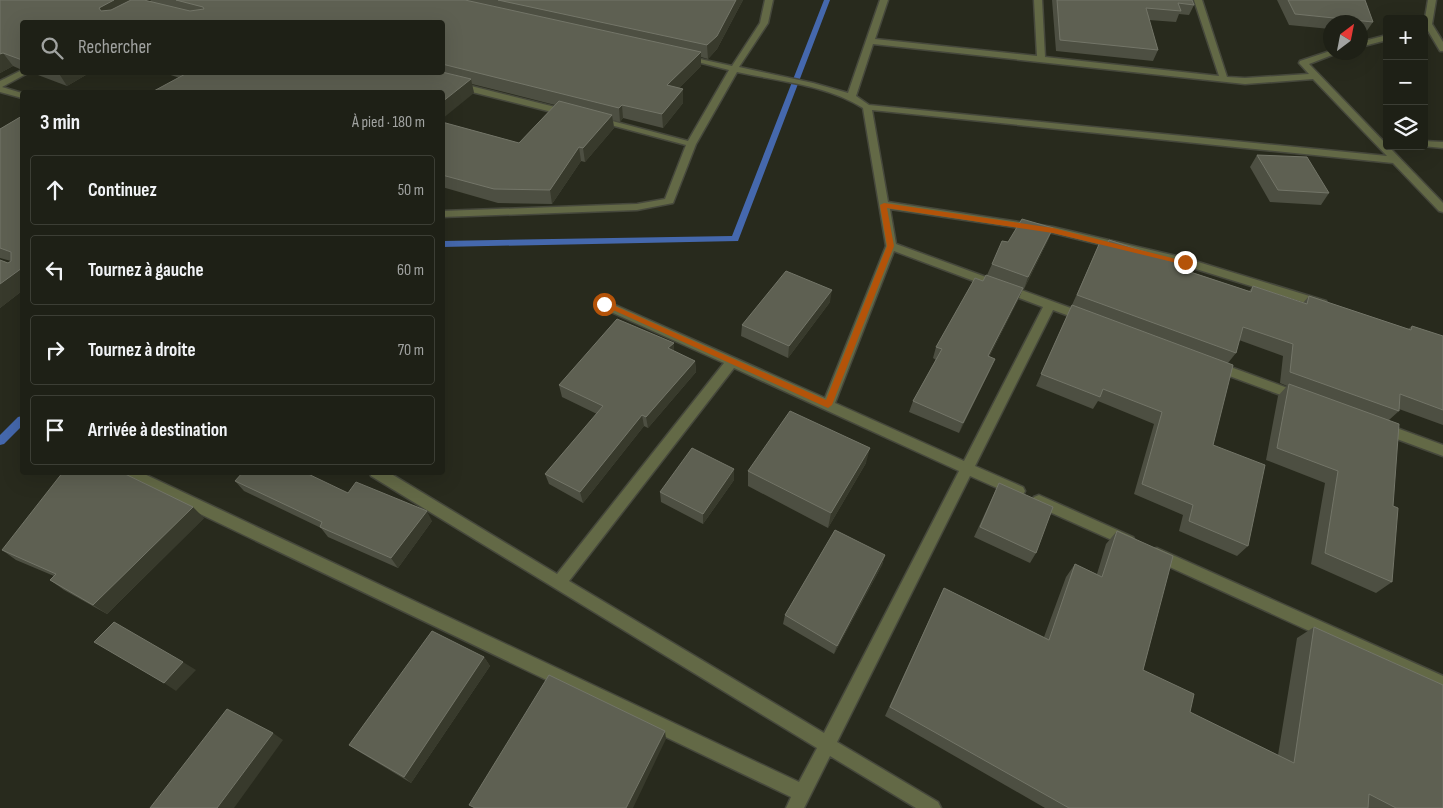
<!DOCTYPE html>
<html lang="fr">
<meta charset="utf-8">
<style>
:root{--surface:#1e2016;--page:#26281f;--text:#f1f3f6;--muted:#a1a3a1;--line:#3c3e35}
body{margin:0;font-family:"Sofia Sans Condensed",sans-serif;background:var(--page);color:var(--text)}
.controls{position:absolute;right:15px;top:15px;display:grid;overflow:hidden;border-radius:5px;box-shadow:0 5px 20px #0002}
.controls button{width:45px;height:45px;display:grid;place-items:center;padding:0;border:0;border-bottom:1px solid var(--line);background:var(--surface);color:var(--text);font:25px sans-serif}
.compass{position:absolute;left:1323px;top:15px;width:45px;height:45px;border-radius:50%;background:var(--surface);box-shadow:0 5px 20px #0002;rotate:32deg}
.stop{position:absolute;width:15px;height:15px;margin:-11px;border:4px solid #b45309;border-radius:50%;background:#fff}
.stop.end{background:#b45309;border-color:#fff;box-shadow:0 1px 5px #0008}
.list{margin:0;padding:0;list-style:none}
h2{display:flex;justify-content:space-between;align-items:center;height:65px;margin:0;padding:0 20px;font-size:21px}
h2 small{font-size:16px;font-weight:400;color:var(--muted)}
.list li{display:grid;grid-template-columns:32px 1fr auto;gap:15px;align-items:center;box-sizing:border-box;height:70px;margin:0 10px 10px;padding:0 10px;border:1px solid var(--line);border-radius:5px}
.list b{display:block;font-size:19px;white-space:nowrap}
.list em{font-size:16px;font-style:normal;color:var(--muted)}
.icon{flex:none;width:28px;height:28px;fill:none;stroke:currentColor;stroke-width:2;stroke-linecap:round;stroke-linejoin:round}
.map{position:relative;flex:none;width:1443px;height:808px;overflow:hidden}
.search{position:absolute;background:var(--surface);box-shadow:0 5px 20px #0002;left:20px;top:20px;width:425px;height:55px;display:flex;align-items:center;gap:12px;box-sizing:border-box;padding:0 18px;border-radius:5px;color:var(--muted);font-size:19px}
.panel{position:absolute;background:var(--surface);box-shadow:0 5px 20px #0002;left:20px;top:90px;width:425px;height:385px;border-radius:5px}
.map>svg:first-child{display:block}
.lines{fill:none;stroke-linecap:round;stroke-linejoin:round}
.stream{fill:#4568ad;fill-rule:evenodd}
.minor-casing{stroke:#46483c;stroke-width:3}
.minor{fill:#636946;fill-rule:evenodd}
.wall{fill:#4d4f42}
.shaded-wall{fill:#383a2c}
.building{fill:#5e6052;stroke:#737568}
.route{fill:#b45309}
</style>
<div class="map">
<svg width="1443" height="808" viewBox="0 0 1443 808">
<rect width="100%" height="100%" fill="#282a1d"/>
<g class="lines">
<!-- stream -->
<path class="stream" d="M824 0H830L738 241 442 247V241L732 236Z
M22 416V426L4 444 0 445V435L18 417Z"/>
<!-- minor casing -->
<g class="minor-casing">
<path id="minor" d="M765 0H773L768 23 739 67 813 83 848 93 880 0H888L875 39 1037 56 1034 0H1042L1045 57 1219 76 1194 0H1202L1227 77 1245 78 1309 74 1299 63 1300 61 1330 51 1340 52 1309 64 1443 203V212L1439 211 1393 163 872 110 888 202 1053 227 1185 258 1326 301 1328 304 1322 308 1183 265 1053 233 890 209 896 244 1087 314 1089 317 1083 321 1053 310 975 466 1023 487 1025 491 1023 495 1018 497 1013 495 970 476 837 742 938 802 941 808H916L830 756 804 808H786L791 797 121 476 120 472H140L799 782 817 748 371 476 370 472H388L557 574 724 363 600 307 598 304 600 301 604 300 825 398 886 246 863 108C827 85 778 81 737 72L696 144 673 203 637 210 442 217V211L637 204 665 199 686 145 592 120 597 117 688 141 729 70 682 58 686 56 732 66 760 23ZM873 44 1245 84 1313 79 1387 156 869 105 856 96ZM894 251 1043 307 964 461 835 403ZM734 368 959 471 824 733 569 581Z
M1428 0H1436L1432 24 1443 42V51H1440L1424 24Z
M1387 35V40L1360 47V42Z
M22 70V72H27L26 74 2 87 22 93V98L0 92V81Z
M459 83 571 111 572 113 568 116 456 88V84Z
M1424 141 1443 142V148L1422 146H1424Z
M1217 362 1301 393 1303 396 1301 399 1297 401 1213 370 1211 367 1213 364Z
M1383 423 1443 445V456L1378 432 1377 428 1378 424Z
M1039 495 1133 537 1135 541 1133 545 1128 547 1123 545 1034 505 1032 501 1034 497Z
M1157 548 1443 676V692L1152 559 1150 554 1152 549Z"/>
</g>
<!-- minor -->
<use href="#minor" class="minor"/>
</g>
<!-- wall -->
<path class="wall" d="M0 0 151 1 150 0H743L717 49 708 59 701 57V66L679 88 683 89V103L663 128 623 118 620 122 613 120 614 128 585 162 581 161 552 204 498 203 442 187V122L519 143 555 105 472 84 474 93 180 78 161 72H442V22H22V70L13 66 0 73Z
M1052 0H1192L1194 5 1189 15 1179 14 1176 22 1149 20 1158 50 1153 61 1056 51Z
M1277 0H1365L1373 22 1366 32H1360V22H1330V29L1289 25Z
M30 72H91L67 86Z
M22 116V291L0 308V260L8 263 11 261 0 258V129Z
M1257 155 1329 193 1321 205 1270 202 1250 167Z
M1053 228 1048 240 1024 289H1023L1018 300 989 357 990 370 959 433 909 412 913 401 936 360 933 358 936 347 987 275 992 264 1008 242Z
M1100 242 1249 291 1253 286 1303 303 1309 296 1408 329 1412 326 1443 336V425L1399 409V411L1389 420 1393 506 1392 582 1376 593 1311 564 1325 483 1266 460 1278 396 1287 386 1280 383 1283 356 1239 340 1236 353 1228 363 1213 445 1248 546 1237 556 1179 531 1183 515 1134 494 1154 424 1098 401 1093 409 1036 386Z
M830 302 788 358 741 336 742 325Z
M674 351 695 361 696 372 648 428 644 426 583 503 549 484 545 474 597 414 562 397 559 385Z
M866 463 828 528 748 486V471Z
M734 480 703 524 661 502 660 492Z
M235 481 348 493 432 521 398 568 328 537 321 528 244 491Z
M999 483 1036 553 1030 563 974 537Z
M204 518 107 614 64 590 50 580 54 576 16 560 2 550Z
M1117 531 1143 670 1190 712 1278 755 1297 638 1314 627 1443 808H1045L885 716 944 588 1044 637 1066 577 1075 564 1097 574 1106 544Z
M885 555 882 565 834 654 783 624 785 615Z
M484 657 490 666 411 783 358 751 349 745Z"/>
<!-- shaded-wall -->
<path class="shaded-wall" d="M114 0H145L107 22 99 8Z
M736 0H743L717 49 708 59 707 45Z
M701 52V66L668 99 667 85Z
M3 53 13 66 0 73V54Z
M58 72H91L67 86Z
M471 79 474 93 442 119V102Z
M683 89V103L663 128 662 114Z
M622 105 623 118 620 122 619 108Z
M612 115 614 128 585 162 583 148Z
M579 147 581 161 552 204 550 190Z
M1053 228 1048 240 1024 289 1028 277Z
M22 268V291L0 308V284Z
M1023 288 1018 300 984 367 988 356Z
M832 290 830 302 788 358 789 346Z
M674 343V355L668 348Z
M995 359 990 370 959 433 963 423Z
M695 361 696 372 648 428 646 417Z
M642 415 644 426 583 503 580 492Z
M870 448 866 463 828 528 831 513Z
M734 469V480L703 524V514Z
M193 507 204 518 107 614 93 605Z
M427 511 432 521 398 568 391 558Z
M885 555 882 565 834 654 837 646Z
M484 657 490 666 411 783 404 777Z
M183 662 196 670 176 691 164 683Z
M665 731 666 739 633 808H626Z
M273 733 283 740 234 808H217Z"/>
<!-- building -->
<path class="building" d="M0 0H114L99 8 101 11 111 10 131 0H144L190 11 204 9 203 7 176 0H465L701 52 667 85 683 89 662 114 622 105 619 108 442 64V22H22V60L3 53 0 54Z
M498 0H736L717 36 707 45Z
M1057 0H1192L1194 5 1178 3 1181 11 1146 8 1158 50 1060 40Z
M1288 0H1365L1373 22 1295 14Z
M189 72H442L471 79 442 102V92H152Z
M559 101 612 115 583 148 579 147 550 190 494 189 442 175V122L519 143Z
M22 116V268L0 284V260L8 263 11 261V252L0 248V129Z
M1257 155 1307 157 1329 193 1278 190Z
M1022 219 1053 228 1028 277 992 264 1002 241 1008 242Z
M1109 240 1176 262 1175 267 1251 292 1253 286 1307 304 1309 296 1411 330 1412 326 1443 336V410L1400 394 1399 411 1290 372 1293 344 1243 327 1236 353 1077 295 1100 242 1107 244Z
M786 271 832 290 789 346 742 325Z
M986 275 1023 288 988 356 995 359 963 423 913 401 942 349 936 347 975 278 983 281Z
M1072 305 1233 365 1213 445 1265 465 1248 546 1189 521 1193 505 1142 484 1162 412 1103 389 1100 397 1041 374Z
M617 319 674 343 668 348 695 361 646 417 642 415 580 492 545 474 603 406 559 385Z
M1289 384 1399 424 1393 506 1398 508 1392 582 1325 553 1338 471 1277 448Z
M790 411 870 448 831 513 748 471Z
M692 448 734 469 703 514 660 492Z
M63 472H121L193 507 93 605 50 580 56 574 2 550Z
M243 472H304L348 493 356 482 427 511 391 558 320 527 322 522 235 481Z
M999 483 1053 507 1036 553 980 527Z
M835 530 885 555 837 646 785 615Z
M1117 531 1173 556 1143 670 1194 694 1190 712 1294 763 1314 627 1443 685V808H1396L1369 794 1368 808H1069L890 707 944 588 1049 640 1075 564 1102 577Z
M114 622 183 662 164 683 94 642Z
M432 631 484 657 404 777 349 745Z
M549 675 665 731 626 808H475L469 805Z
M227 709 273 733 217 808H150Z"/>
<!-- route -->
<path class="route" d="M884 203 1053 228 1188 262 1185 265 1053 233 887 208 894 246 832 405 828 408 600 304 606 302 826 400 887 246 880 205Z"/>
</svg>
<div class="controls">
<button>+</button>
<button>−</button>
<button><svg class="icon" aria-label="layers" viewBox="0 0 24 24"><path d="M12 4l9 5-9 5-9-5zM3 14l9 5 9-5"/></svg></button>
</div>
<svg class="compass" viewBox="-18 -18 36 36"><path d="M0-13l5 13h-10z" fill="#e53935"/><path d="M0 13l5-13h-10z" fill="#a1a3a1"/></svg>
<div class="stop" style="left:604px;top:304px"></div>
<div class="stop end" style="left:1185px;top:262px"></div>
<div class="search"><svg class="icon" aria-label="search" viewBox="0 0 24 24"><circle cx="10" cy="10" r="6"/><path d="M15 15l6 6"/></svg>Rechercher</div>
<section class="panel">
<h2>3 min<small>À pied · 180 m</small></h2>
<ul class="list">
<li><svg class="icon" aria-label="ahead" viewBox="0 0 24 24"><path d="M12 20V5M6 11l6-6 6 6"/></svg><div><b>Continuez</b></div><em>50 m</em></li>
<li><svg class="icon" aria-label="left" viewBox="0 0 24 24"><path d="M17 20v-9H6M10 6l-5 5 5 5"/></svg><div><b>Tournez à gauche</b></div><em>60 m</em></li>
<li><svg class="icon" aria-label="right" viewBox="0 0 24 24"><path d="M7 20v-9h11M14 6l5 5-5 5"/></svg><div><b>Tournez à droite</b></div><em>70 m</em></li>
<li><svg class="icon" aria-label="arrive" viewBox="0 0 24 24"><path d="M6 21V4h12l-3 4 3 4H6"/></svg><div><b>Arrivée à destination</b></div></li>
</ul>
</section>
</div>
